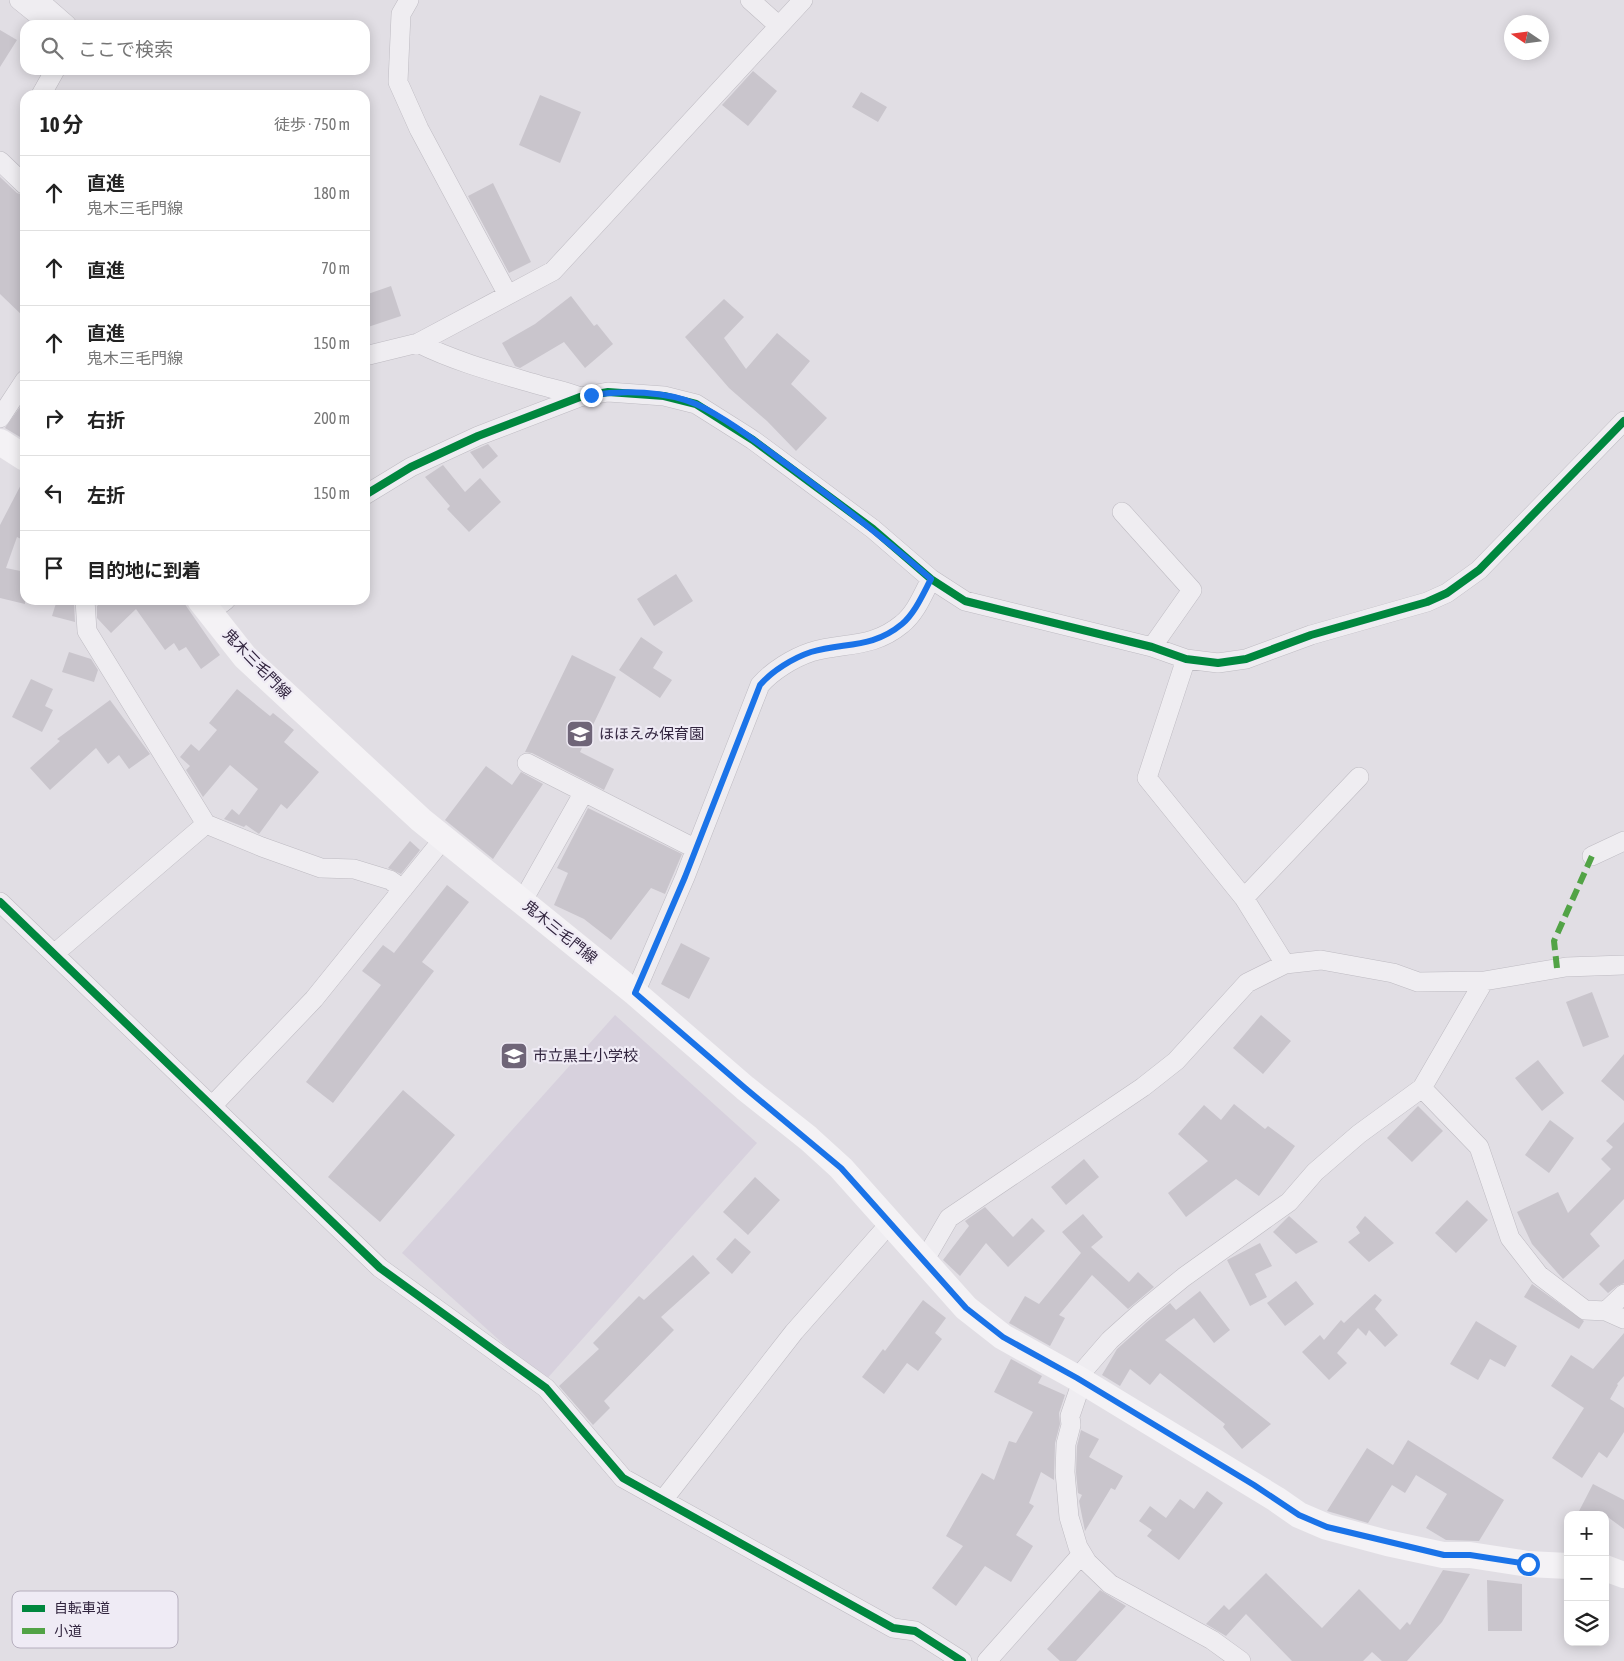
<!DOCTYPE html>
<html lang="ja">
<meta charset="utf-8">
<style>
:root{--surface:#fff;--page:#f2f2f2;--text:#222;--muted:#767676;--line:#e0e0e0}
body{margin:0;font-family:"Asap Condensed","Noto Sans JP",sans-serif;background:var(--page);color:var(--text)}
.controls{position:absolute;right:15px;bottom:15px;display:grid;overflow:hidden;border-radius:10px;box-shadow:0 2px 12px #0003}
.controls button{width:45px;height:45px;display:grid;place-items:center;padding:0;border:0;border-bottom:1px solid var(--line);background:var(--surface);color:var(--text);font:25px sans-serif}
.compass{position:absolute;left:1504px;top:15px;width:45px;height:45px;border-radius:50%;background:var(--surface);box-shadow:0 2px 12px #0003;rotate:283deg}
.stop{position:absolute;width:15px;height:15px;margin:-11px;border:4px solid #1a73e8;border-radius:50%;background:#fff}
.stop.end{background:#1a73e8;border-color:#fff;box-shadow:0 1px 5px #0008}
.list{margin:0;padding:0;list-style:none}
h2{display:flex;justify-content:space-between;align-items:center;height:65px;margin:0;padding:0 20px;font-size:21px}
h2 small{font-size:16px;font-weight:400;color:var(--muted)}
.list li{display:grid;grid-template-columns:32px 1fr auto;gap:15px;align-items:center;box-sizing:border-box;height:75px;padding:0 20px;border-top:1px solid var(--line)}
.list b{display:block;font-size:19px;white-space:nowrap}
.list p{margin:0;font-size:16px;white-space:nowrap;color:var(--muted)}
.list em{font-size:16px;font-style:normal;color:var(--muted)}
.icon{flex:none;width:28px;height:28px;fill:none;stroke:currentColor;stroke-width:2;stroke-linecap:round;stroke-linejoin:round}
.map{position:relative;flex:none;width:1624px;height:1661px;overflow:hidden}
.search{position:absolute;background:var(--surface);box-shadow:0 2px 12px #0003;left:20px;top:20px;width:350px;height:55px;display:flex;align-items:center;gap:12px;box-sizing:border-box;padding:0 18px;border-radius:15px;color:var(--muted);font-size:19px}
.panel{position:absolute;background:var(--surface);box-shadow:0 2px 12px #0003;left:20px;top:90px;width:350px;height:515px;border-radius:15px}
.map>svg:first-child{display:block}
.built{fill:#d7d1dd}
.building{fill:#c9c5cc}
.lines{fill:none;stroke-linecap:round;stroke-linejoin:round}
.street-casing{stroke:#bebbc2;stroke-width:20}
.street{stroke:#efedf1;stroke-width:19}
.secondary{stroke:#f4f2f5;stroke-width:26}
.quiet{stroke:#52a346;stroke-width:6;stroke-dasharray:12 6;stroke-linecap:butt}
.cycleway-casing{stroke:#efebf5;stroke-width:11}
.cycleway{stroke:#00873e;stroke-width:8}
.route{stroke:#1a73e8;stroke-width:6}
.labels{text-anchor:middle;stroke-width:4.5;stroke-linejoin:round;paint-order:stroke}
.street-label{font-size:15px;fill:#31243e;stroke:#efebf5}
.poi-label{font-size:15px;fill:#31243e;stroke:#efebf5;text-anchor:start}
.key{fill:#efebf5;stroke:#b6afbe;stroke-width:1}
.key-label{font-size:14px;fill:#31243e}
</style>
<div class="map">
<svg width="1624" height="1661" viewBox="0 0 1624 1661">
<rect width="100%" height="100%" fill="#e1dee4"/>
<!-- built -->
<path class="built" d="M615 1015 757 1143 545 1381 402 1253Z"/>
<!-- building -->
<path class="building" d="M0 30 17 40 0 67Z
M753 71 777 91 748 126 722 105Z
M861 92 887 107 878 122 852 107Z
M540 95 581 112 560 163 519 145Z
M0 177 17 193 25 196V318L0 294Z
M493 183 531 262 509 273 468 196Z
M391 286 401 316 365 328V295Z
M571 296 594 326 597 324 613 344 585 368 564 342 520 368 515 366 502 343 535 324Z
M724 299 744 317 724 338 746 369 777 333 810 361 791 384 827 418 796 451 767 421 729 388 685 337Z
M25 400V440L5 428Z
M488 444 498 456 483 469 470 452Z
M443 465 465 492 480 478 501 502 469 532 447 509 450 506 425 477Z
M25 477V541L17 537 6 568 25 572V604L0 598V525Z
M676 574 693 601 654 626 637 599Z
M57 600 74 604 75 622 52 616Z
M103 600H182L220 655 201 669 186 647 179 651 174 643 165 650 136 609 111 633 97 618V606Z
M641 637 663 652 653 668 672 680 660 698 619 670Z
M69 652 91 659 98 670 94 682 62 672Z
M572 655 616 677 580 752 614 769 604 790 532 753 525 752Z
M31 679 53 689 45 706 53 710 42 732 12 717Z
M237 689 270 716 273 713 294 730 284 742 319 772 287 809 281 804 259 834 246 825 244 827 224 819 232 809 239 815 258 789 230 765 203 797 186 770 190 766 180 757 191 744 199 751 217 730 209 723Z
M110 700 150 754 129 769 119 755 108 764 96 748 50 790 30 768 60 741 57 739Z
M486 766 512 785 521 772 543 784 493 859 445 820Z
M588 808 682 854 665 894 651 888 611 940 584 919 554 905 568 873 557 868Z
M410 841 420 850 401 874 388 868Z
M447 885 469 902 422 962 434 971 333 1103 306 1082 381 985 362 971 383 945 394 953Z
M681 943 710 958 689 999 661 984Z
M1592 992 1609 1037 1583 1047 1566 1002Z
M1261 1015 1291 1041 1263 1074 1233 1048Z
M1624 1054V1101L1601 1081Z
M1538 1060 1564 1093 1542 1111 1515 1078Z
M403 1090 455 1135 380 1222 328 1177Z
M1234 1104 1265 1129 1268 1126 1295 1146 1259 1196 1236 1179 1186 1217 1168 1193 1208 1161 1178 1134 1204 1105 1221 1120Z
M1418 1106 1443 1131 1412 1162 1387 1138Z
M1550 1120 1574 1138 1549 1173 1525 1155Z
M1624 1122V1199L1590 1234 1600 1246 1563 1279 1532 1244 1517 1212 1558 1192 1568 1213 1611 1169 1601 1159 1613 1147 1606 1141Z
M1084 1159 1099 1177 1066 1205 1051 1187Z
M755 1177 780 1200 748 1235 723 1212Z
M1467 1200 1488 1220 1456 1253 1435 1233Z
M985 1207 1013 1237 1032 1218 1045 1231 1008 1267 986 1243 960 1276 943 1260 969 1226 965 1221Z
M1083 1214 1103 1237 1091 1247 1129 1282 1138 1272 1154 1287 1128 1309 1092 1275 1059 1315 1065 1318 1050 1346 1009 1323 1025 1296 1039 1304 1081 1253 1062 1232Z
M1289 1216 1318 1242 1296 1254 1273 1232Z
M1365 1216 1394 1243 1369 1262 1348 1242 1360 1233 1356 1227Z
M735 1238 751 1252 732 1274 716 1259Z
M1260 1243 1272 1266 1255 1274 1267 1297 1250 1306 1227 1260Z
M693 1255 710 1273 661 1317 674 1330 604 1401 610 1408 593 1425 559 1386 599 1349 593 1343 639 1296 644 1300Z
M1624 1259V1283L1617 1286 1608 1293 1599 1284Z
M1296 1281 1314 1304 1285 1326 1267 1303Z
M1532 1284 1584 1321 1579 1329 1524 1297Z
M1200 1291 1230 1330 1214 1343 1194 1318 1165 1340 1271 1424 1242 1449 1223 1427 1225 1424 1160 1373 1150 1385 1130 1369 1120 1386 1102 1375 1117 1349 1147 1322 1170 1303 1176 1310Z
M1375 1294 1382 1300 1375 1309 1398 1335 1385 1347 1369 1330 1366 1336 1358 1328 1337 1353 1347 1363 1329 1380 1302 1352 1320 1335 1324 1340 1341 1320 1344 1323Z
M923 1300 946 1318 935 1333 942 1339 918 1371 907 1363 884 1394 862 1377 883 1349 885 1351Z
M1476 1321 1517 1346 1505 1367 1490 1359 1478 1380 1450 1364Z
M1624 1333V1376L1617 1384 1618 1385 1610 1399 1624 1408V1432L1607 1458 1599 1452 1582 1478 1552 1458 1584 1408 1551 1386 1571 1355 1593 1369Z
M1011 1359 1042 1376 1038 1383 1065 1395 1059 1413 1060 1424 1055 1443 1054 1480 1041 1472 1029 1503 1034 1506 1016 1535 1033 1546 1011 1582 985 1566 956 1606 932 1588 963 1546 946 1536 982 1473 994 1480 1009 1441 1016 1443 1033 1412 994 1392Z
M1081 1430 1099 1439 1089 1457 1123 1476 1115 1490 1111 1488 1085 1531 1079 1501 1082 1495 1078 1493 1076 1472 1077 1446Z
M1408 1440 1504 1500 1479 1541 1446 1540 1426 1528 1447 1494 1416 1475 1405 1493 1392 1485 1368 1523 1327 1511 1367 1448 1393 1465Z
M1593 1484 1624 1500V1529L1605 1515H1577Z
M1207 1491 1223 1503 1179 1560 1147 1536 1152 1530 1139 1521 1150 1506 1166 1518 1180 1499 1194 1509Z
M1443 1570 1470 1574 1442 1622 1407 1661H1382L1372 1652 1363 1661H1292L1246 1614 1226 1636 1206 1624 1224 1605 1229 1610 1266 1573 1322 1628 1359 1589 1400 1630 1407 1622 1410 1625Z
M1487 1580 1522 1584V1631H1488Z
M1100 1590 1126 1606 1076 1661H1060L1047 1649Z"/>
<g class="lines">
<!-- street casing -->
<g class="street-casing">
<path id="street" d="M19 0 50 25
M409 0 401 14 398 82 419 129 508 295
M750 0 779 26
M43 4 67 25
M41 95 55 70
M0 161 25 185
M418 343C456 362 498 373 539 385 553 389 566 391 580 397
M365 356 418 343 553 271 803 0
M0 418 25 380
M365 495 411 467 478 436 580 397 608 392 664 396 696 404 753 440 873 529 931 579 965 601 1152 647 1186 659 1218 663 1246 659 1311 635 1427 602 1447 593 1479 570 1624 421
M1122 512 1192 590 1152 647
M209 613 226 600
M1186 659 1147 778 1244 898 1285 964
M527 763 696 849
M206 824 262 847 321 868 354 869 390 880 403 889
M1592 856 1624 841
M1244 898 1359 777
M0 902 380 1268 546 1388 623 1478 893 1628 915 1631 962 1661
M522 902 584 792
M54 954 206 824 87 631 85 600
M635 993 685 877 760 685C772 671 793 658 811 652 844 642 872 649 902 624 916 613 923 594 931 579
M1422 1088 1479 1147 1510 1238 1539 1275 1585 1310 1606 1311 1624 1319
M212 1106 314 999 444 838
M924 1261 949 1218 1143 1087 1176 1061 1247 983 1285 964 1321 960 1393 973 1418 982 1484 981 1566 967 1624 965
M1606 1311 1624 1294
M1077 1378 1110 1340 1140 1313 1184 1277 1289 1202 1315 1172 1359 1134 1422 1088 1484 981
M1082 1381 1070 1416 1071 1425 1066 1444 1065 1472 1069 1517 1078 1547 1087 1562 1110 1584 1212 1640 1241 1661
M663 1500 794 1332 891 1222
M987 1661 1082 1554"/>
</g>
<!-- street -->
<use href="#street" class="street"/>
<!-- secondary -->
<path class="secondary" d="M0 442 25 458
M200 600 245 657 421 820 635 993 745 1088 808 1138 841 1168 966 1308 1003 1337 1077 1378 1276 1499 1299 1515 1327 1527 1387 1543 1443 1555H1470L1528 1564 1568 1566
M1605 1568 1624 1575"/>
<!-- quiet -->
<path class="quiet" d="M1557 968 1554 941 1592 856"/>
<!-- cycleway casing -->
<g class="cycleway-casing">
<path id="cycleway" d="M365 495 411 467 478 436 580 397 608 392 664 396 696 404 753 440 873 529 931 579 965 601 1152 647 1186 659 1218 663 1246 659 1311 635 1427 602 1447 593 1479 570 1624 421
M0 902 380 1268 546 1388 623 1478 893 1628 915 1631 962 1661"/>
</g>
<!-- cycleway -->
<use href="#cycleway" class="cycleway"/>
</g>
<g class="lines">
<!-- route -->
<path class="route" d="M591 395C624 390 665 391 696 404 726 418 758 443 785 463 835 500 884 538 931 579 923 594 915 613 902 624 872 649 844 642 811 652 793 658 772 671 760 685L685 877 635 993 745 1088 841 1168 966 1308 1003 1337 1077 1378 1254 1485 1299 1515 1327 1527 1444 1555H1470L1528 1564"/>
</g>
<!-- icons -->
<defs>
<g id="school-square" transform="scale(1.4375)"><rect x="-9" y="-9" width="18" height="18" rx="4" fill="#6f6578" stroke="#efebf5"/><path d="M0-5L7-2L0 1L-7-2ZM-4 1L0 2.5L4 1V4Q0 6-4 4Z" fill="#fff"/></g>
</defs>
<g fill-rule="evenodd">
<use href="#school-square" x="580" y="734"/>
<use href="#school-square" x="514" y="1056"/>
</g>
<g class="labels">
<!-- street labels -->
<g class="street-label">
<text transform="translate(257 664) rotate(46)" y="5">鬼木三毛門線</text>
<text transform="translate(560 932) rotate(39)" y="5">鬼木三毛門線</text>
</g>
<!-- poi labels -->
<g class="poi-label">
<text x="599" y="739">ほほえみ保育園</text>
<text x="533" y="1061">市立黒土小学校</text>
</g>
</g>
<!-- legend -->
<rect x="12" y="1591" width="166" height="57" rx="8" class="key"/>
<rect x="22" y="1605" width="23" height="7" fill="#00873e"/>
<rect x="22" y="1628" width="23" height="6" fill="#52a346"/>
<g class="key-label">
<text x="54" y="1613">自転車道</text>
<text x="54" y="1636">小道</text>
</g>
</svg>
<div class="controls">
<button>+</button>
<button>−</button>
<button><svg class="icon" aria-label="layers" viewBox="0 0 24 24"><path d="M12 4l9 5-9 5-9-5zM3 14l9 5 9-5"/></svg></button>
</div>
<svg class="compass" viewBox="-18 -18 36 36"><path d="M0-13l5 13h-10z" fill="#e53935"/><path d="M0 13l5-13h-10z" fill="#767676"/></svg>
<div class="stop" style="left:1528px;top:1564px"></div>
<div class="stop end" style="left:591px;top:395px"></div>
<div class="search"><svg class="icon" aria-label="search" viewBox="0 0 24 24"><circle cx="10" cy="10" r="6"/><path d="M15 15l6 6"/></svg>ここで検索</div>
<section class="panel">
<h2>10 分<small>徒歩 · 750 m</small></h2>
<ul class="list">
<li><svg class="icon" aria-label="ahead" viewBox="0 0 24 24"><path d="M12 20V5M6 11l6-6 6 6"/></svg><div><b>直進</b><p>鬼木三毛門線</p></div><em>180 m</em></li>
<li><svg class="icon" aria-label="ahead" viewBox="0 0 24 24"><path d="M12 20V5M6 11l6-6 6 6"/></svg><div><b>直進</b></div><em>70 m</em></li>
<li><svg class="icon" aria-label="ahead" viewBox="0 0 24 24"><path d="M12 20V5M6 11l6-6 6 6"/></svg><div><b>直進</b><p>鬼木三毛門線</p></div><em>150 m</em></li>
<li><svg class="icon" aria-label="right" viewBox="0 0 24 24"><path d="M7 20v-9h11M14 6l5 5-5 5"/></svg><div><b>右折</b></div><em>200 m</em></li>
<li><svg class="icon" aria-label="left" viewBox="0 0 24 24"><path d="M17 20v-9H6M10 6l-5 5 5 5"/></svg><div><b>左折</b></div><em>150 m</em></li>
<li><svg class="icon" aria-label="arrive" viewBox="0 0 24 24"><path d="M6 21V4h12l-3 4 3 4H6"/></svg><div><b>目的地に到着</b></div></li>
</ul>
</section>
</div>
